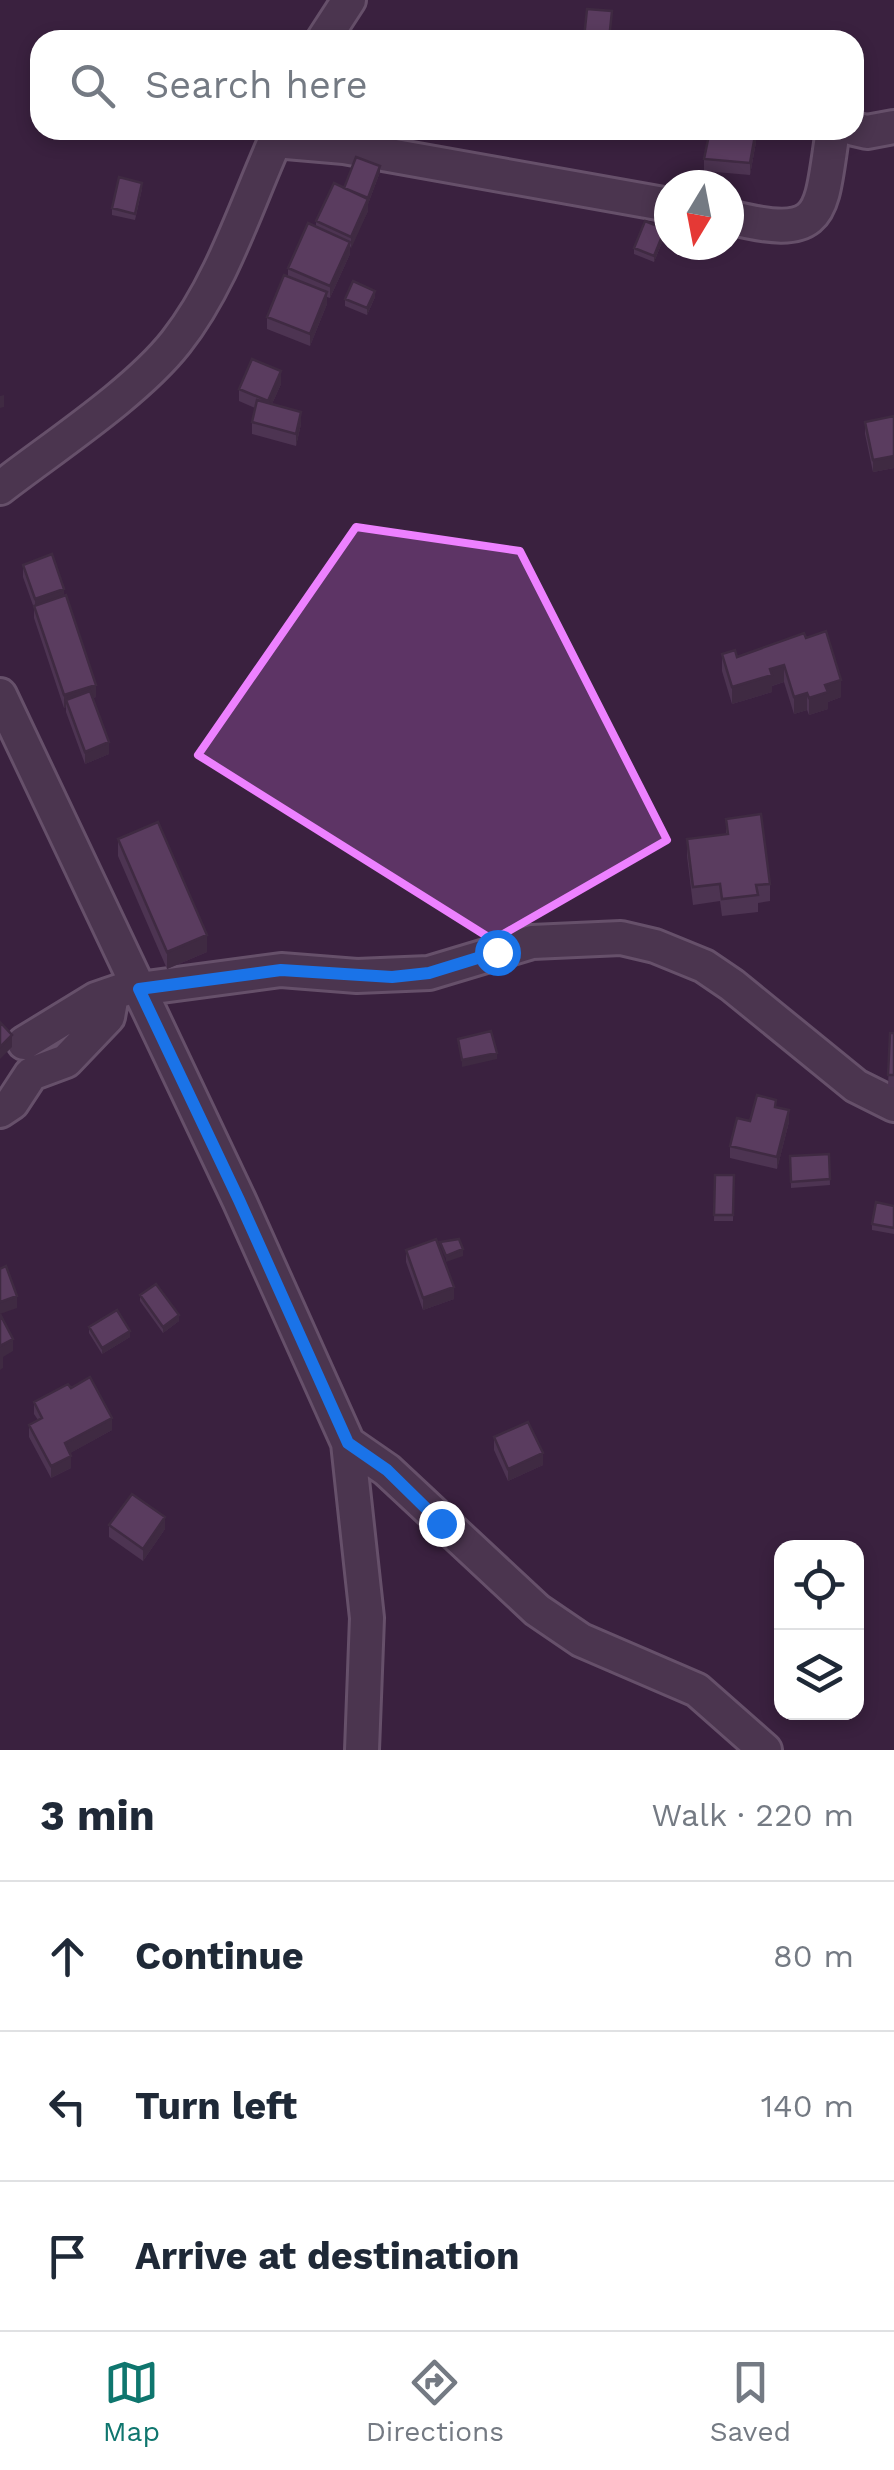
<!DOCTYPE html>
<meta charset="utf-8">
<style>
:root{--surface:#fff;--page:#f2f2f3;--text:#1f2937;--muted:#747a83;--line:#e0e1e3;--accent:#0f766e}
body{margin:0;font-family:"Work Sans",sans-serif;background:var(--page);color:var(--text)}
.controls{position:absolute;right:30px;bottom:30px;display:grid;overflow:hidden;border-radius:20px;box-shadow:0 5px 15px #0003}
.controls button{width:90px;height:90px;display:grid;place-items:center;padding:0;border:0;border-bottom:2px solid var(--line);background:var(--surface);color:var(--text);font:50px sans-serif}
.compass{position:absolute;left:654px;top:170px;width:90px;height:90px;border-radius:50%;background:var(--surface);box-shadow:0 5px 15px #0003;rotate:190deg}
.stop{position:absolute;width:30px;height:30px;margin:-22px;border:8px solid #1a73e8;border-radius:50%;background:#fff}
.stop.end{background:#1a73e8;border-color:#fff;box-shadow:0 2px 10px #0008}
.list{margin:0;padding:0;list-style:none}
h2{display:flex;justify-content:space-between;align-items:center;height:130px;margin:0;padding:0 40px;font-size:42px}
h2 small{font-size:32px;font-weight:400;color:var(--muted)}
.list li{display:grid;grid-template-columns:65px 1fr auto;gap:30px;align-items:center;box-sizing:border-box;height:150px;padding:0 40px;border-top:2px solid var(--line)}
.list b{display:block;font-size:38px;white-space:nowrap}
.list em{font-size:32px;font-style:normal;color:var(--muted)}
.icon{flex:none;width:55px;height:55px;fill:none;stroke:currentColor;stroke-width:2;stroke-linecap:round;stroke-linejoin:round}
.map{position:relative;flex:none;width:894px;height:1750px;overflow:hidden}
.search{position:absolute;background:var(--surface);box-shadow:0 5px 15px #0003;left:30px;right:30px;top:30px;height:110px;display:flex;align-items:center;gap:25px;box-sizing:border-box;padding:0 35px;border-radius:30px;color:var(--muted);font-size:38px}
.sheet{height:580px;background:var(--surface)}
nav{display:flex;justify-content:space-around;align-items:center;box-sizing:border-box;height:140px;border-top:2px solid var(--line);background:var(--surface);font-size:28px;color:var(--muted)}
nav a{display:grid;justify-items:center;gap:5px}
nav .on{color:var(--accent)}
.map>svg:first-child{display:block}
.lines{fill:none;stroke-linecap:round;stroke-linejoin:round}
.minor-casing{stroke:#66506a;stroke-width:38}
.minor{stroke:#4b354f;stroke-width:32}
.wall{fill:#4d3452}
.shaded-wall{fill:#3f2a42}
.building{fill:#5a3c5f;stroke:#3f2a42;stroke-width:2.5}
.route{stroke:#1a73e8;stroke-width:12}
.marked{fill:#ed81ff;fill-opacity:0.2;stroke:#ed81ff;stroke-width:8;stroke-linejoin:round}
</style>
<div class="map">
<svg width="894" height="1750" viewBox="0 0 894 1750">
<rect width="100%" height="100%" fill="#3a213f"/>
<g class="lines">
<!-- minor casing -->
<g class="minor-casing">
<path id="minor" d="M323 40 349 0
M854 129 867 132 894 127
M275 141 344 147 669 205
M729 217C827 242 820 213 833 130
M0 488C53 447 136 393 176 342 224 281 248 199 280 130
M0 695 239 1200 348 1443 367 1618 362 1750
M139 989 281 970 357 976 429 973 532 942 621 938 655 946 704 966 732 985 856 1086 894 1105
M24 1043 96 999 125 989
M0 1111 12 1103 31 1074 66 1061 108 1017 112 995
M348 1443 387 1470 537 1610 581 1640 697 1690 765 1750"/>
</g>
<!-- minor -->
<use href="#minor" class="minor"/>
</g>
<!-- wall -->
<path class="wall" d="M703 130H756V142L750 175 704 171V159L710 131Z
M380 172 368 204V211L350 248V254L330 298 327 297V304L310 346 267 329V317L288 277V268L316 227V221Z
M142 189 135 220 112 215V208Z
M665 235 654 262 634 254V248Z
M375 297 367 315 345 306V299Z
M281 384 272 404 301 424 296 446 252 434V422L255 408 239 401V389Z
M894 416V468L873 472 865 434V422Z
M23 565 64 596 96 697 93 698 109 754 85 764 66 712V707L64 708 34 618V608L23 577Z
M806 638 841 697 828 702V709L809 715 807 710 794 714 784 682 772 686V692L732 704 722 671V654L737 657Z
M726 819 770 884V901L758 903V912L722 916 720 901 693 905 687 856V839L726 834Z
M118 839 207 952 167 969 118 856Z
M890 1033H894V1087H888Z
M776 1107 789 1122 777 1169 730 1158V1146L750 1121Z
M829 1154 830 1185 791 1188 790 1156Z
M715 1175H734L733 1221H714Z
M894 1206V1234L872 1230V1224Z
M406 1250 454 1299 423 1310 406 1262Z
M140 1295 179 1321 163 1333 140 1301Z
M89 1327 130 1337 102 1354 89 1333Z
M71 1388 112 1430 70 1453 71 1468 51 1478 29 1437V1425L38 1420 34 1414V1402Z
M494 1437 543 1465 508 1481 494 1450Z
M109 1525 165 1529 143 1561 109 1537Z"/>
<!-- shaded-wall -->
<path class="shaded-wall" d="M756 130V142L750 175V163Z
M380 166V172L368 204V198Z
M368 199V211L351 249V237Z
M665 229V235L654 262V256Z
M350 242V254L330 298V286Z
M375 291V297L367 315V308Z
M327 292V304L310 346V334Z
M281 371V384L268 413V401Z
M4 395V407L0 408V396Z
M301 412V424L296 446V434Z
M894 456V468L873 472V460Z
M64 589V601L35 611V599Z
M784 665V682L772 686V692L732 704V687L770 669Z
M841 680V697L828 702V709L809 715V698L825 685Z
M96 685V697L68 706 66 700V707L64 708V695Z
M807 693V710L794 714V697Z
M109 742V754L85 764V752Z
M207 935V952L167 969V952Z
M12 1035V1047L0 1059V1047Z
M497 1053V1059L462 1067V1060Z
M789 1110V1122L777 1169V1157Z
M463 1249V1256L446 1262V1256Z
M454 1287V1299L423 1310V1298Z
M17 1296V1308L0 1314V1302Z
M179 1315V1321L163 1333V1327Z
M130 1331V1337L102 1354V1348Z
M13 1339V1351L3 1357V1368L0 1370V1346Z
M112 1418V1430L65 1456V1443Z
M543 1453V1465L508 1481V1469Z
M71 1456V1468L51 1478V1466Z
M165 1517V1529L143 1561V1549Z"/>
<!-- building -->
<path class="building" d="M587 9 612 11 609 40 584 38Z
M710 130H756L750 163 704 159Z
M356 157 380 166 368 198 344 188Z
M119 177 142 183 135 214 112 208Z
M334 183 368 199 351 237 316 221Z
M645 221 665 229 654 256 634 248Z
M308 223 350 242 330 286 288 268Z
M284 275 327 292 310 334 267 317Z
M353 281 375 291 367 308 345 299Z
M252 359 281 371 268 401 239 389Z
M257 400 301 412 296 434 252 422Z
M894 416V456L873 460 865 422Z
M52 554 64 589 35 599 23 565Z
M66 595 96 685 64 695 34 606Z
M826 631 841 680 825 685 828 692 809 698 807 693 794 697 784 665 770 669 772 675 732 687 722 654 735 650 737 657 804 633 806 638Z
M90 691 109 742 85 752 66 700Z
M761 814 770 884 756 885 758 895 722 899 720 884 693 887 687 839 728 834 726 819Z
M158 822 207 935 167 952 118 839Z
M0 1022 12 1035 0 1047Z
M491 1031 497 1053 462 1060 458 1039Z
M890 1033H894V1075H888Z
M757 1095 776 1100 775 1107 789 1110 777 1157 730 1146 737 1118 750 1121Z
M829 1154 830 1179 791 1182 790 1156Z
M715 1175H734L733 1215H714Z
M876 1202 894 1206V1228L872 1224Z
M436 1239 454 1287 423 1298 406 1250Z
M459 1239 463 1249 446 1256 440 1242Z
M6 1266 17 1296 0 1302V1269Z
M156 1284 179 1315 163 1327 140 1295Z
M117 1310 130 1331 102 1348 89 1327Z
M0 1314 13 1339 0 1346Z
M90 1377 112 1418 65 1443 71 1456 51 1466 29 1425 42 1418 34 1402 68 1384 71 1388Z
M528 1422 543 1453 508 1469 494 1437Z
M132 1494 165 1517 143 1549 109 1525Z"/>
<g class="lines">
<!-- route -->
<path class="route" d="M441 1523 387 1470 348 1443 239 1200 139 989 281 970 392 977 429 973 497 952"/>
</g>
<!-- marked area -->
<path class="marked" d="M356 527 520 551 667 840 493 940 198 755Z"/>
</svg>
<div class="controls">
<button><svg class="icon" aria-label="locate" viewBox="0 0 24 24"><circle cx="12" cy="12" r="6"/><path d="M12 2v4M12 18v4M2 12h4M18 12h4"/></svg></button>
<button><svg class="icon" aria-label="layers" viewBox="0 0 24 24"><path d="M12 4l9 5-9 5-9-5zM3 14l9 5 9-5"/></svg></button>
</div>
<svg class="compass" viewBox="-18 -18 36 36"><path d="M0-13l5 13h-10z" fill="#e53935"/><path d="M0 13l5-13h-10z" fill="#747a83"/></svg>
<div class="stop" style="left:497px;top:952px"></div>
<div class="stop end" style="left:441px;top:1523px"></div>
<div class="search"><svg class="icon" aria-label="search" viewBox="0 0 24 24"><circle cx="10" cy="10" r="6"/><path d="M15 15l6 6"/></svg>Search here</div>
</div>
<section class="sheet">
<h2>3 min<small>Walk · 220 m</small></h2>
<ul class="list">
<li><svg class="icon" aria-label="ahead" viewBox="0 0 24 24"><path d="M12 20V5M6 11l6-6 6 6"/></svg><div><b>Continue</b></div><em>80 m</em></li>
<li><svg class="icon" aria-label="left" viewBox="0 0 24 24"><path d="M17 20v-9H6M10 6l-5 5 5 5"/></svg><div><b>Turn left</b></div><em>140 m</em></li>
<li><svg class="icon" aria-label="arrive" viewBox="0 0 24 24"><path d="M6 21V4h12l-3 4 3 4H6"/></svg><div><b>Arrive at destination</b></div></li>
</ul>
</section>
<nav>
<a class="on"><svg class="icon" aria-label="map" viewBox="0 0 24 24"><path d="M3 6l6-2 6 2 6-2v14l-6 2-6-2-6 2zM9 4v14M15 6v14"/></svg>Map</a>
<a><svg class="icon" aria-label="directions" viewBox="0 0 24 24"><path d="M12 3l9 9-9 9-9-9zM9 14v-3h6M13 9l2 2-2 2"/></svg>Directions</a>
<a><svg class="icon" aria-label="saved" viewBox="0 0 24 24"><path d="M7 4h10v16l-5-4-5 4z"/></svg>Saved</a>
</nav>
